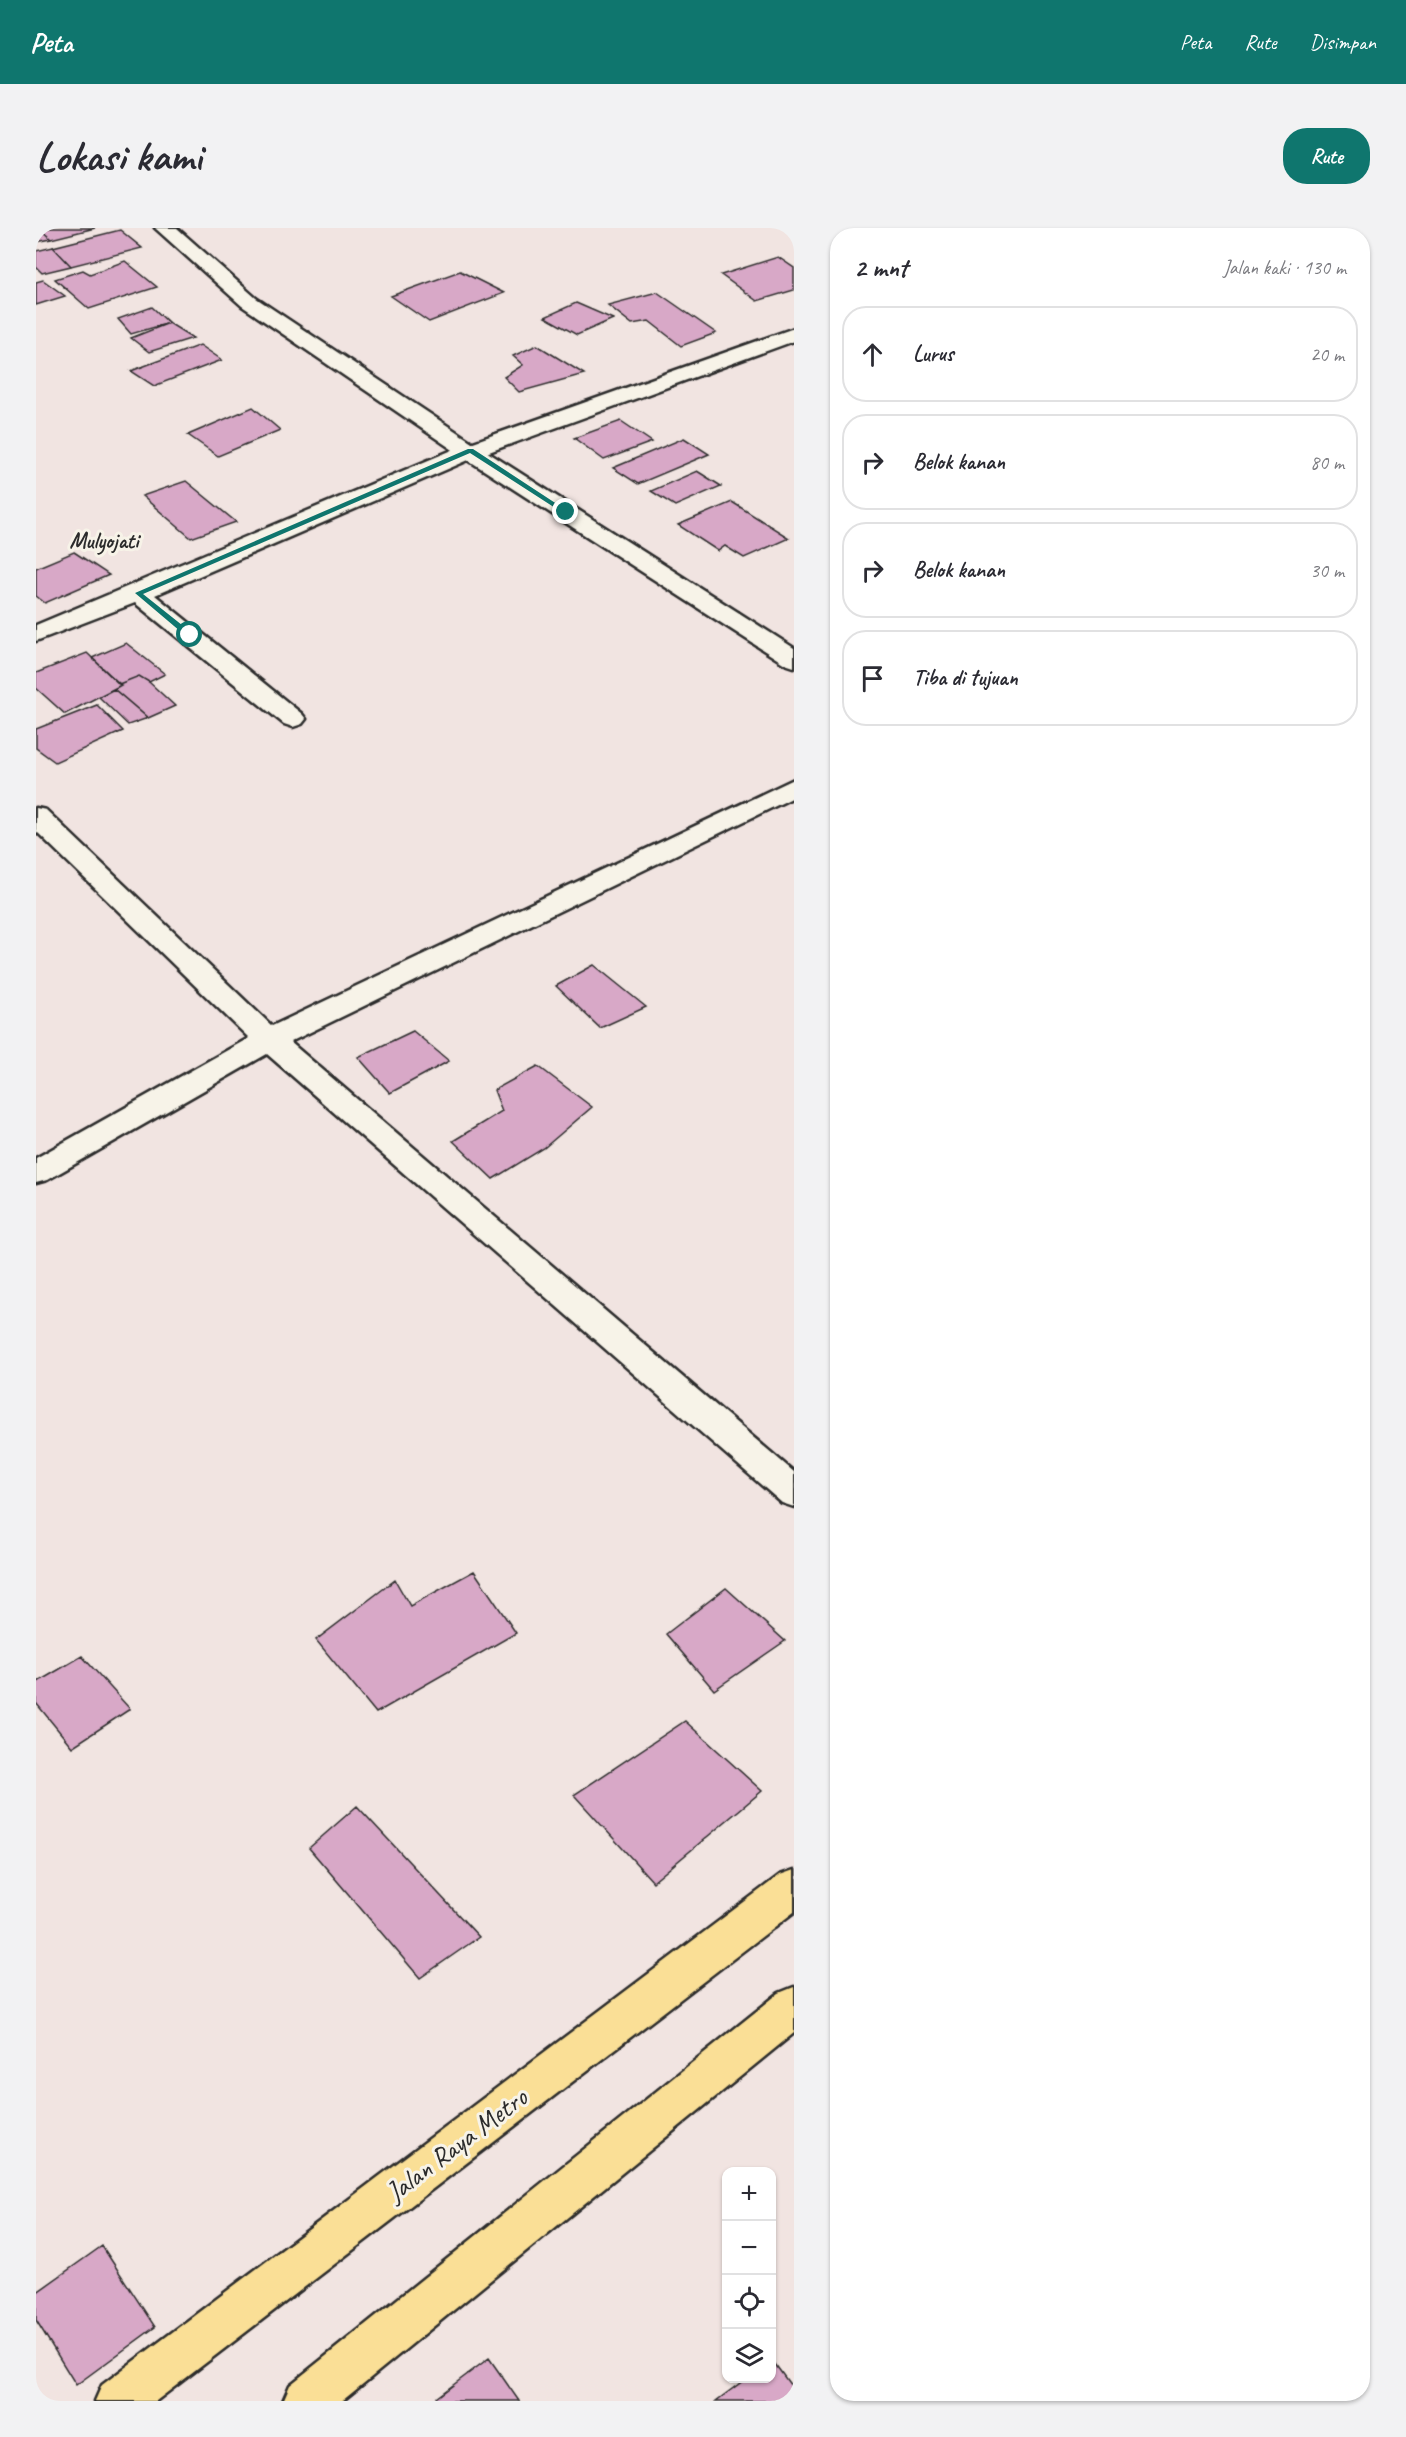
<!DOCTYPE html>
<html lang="id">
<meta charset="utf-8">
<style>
:root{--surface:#fff;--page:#f2f2f3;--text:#2b2b33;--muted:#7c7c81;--line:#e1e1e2;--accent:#0f766e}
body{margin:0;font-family:Caveat,sans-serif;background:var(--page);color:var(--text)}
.controls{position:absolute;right:18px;bottom:18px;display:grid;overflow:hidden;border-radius:12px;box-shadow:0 2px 4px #0004}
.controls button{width:54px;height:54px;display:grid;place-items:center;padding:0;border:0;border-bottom:2px solid var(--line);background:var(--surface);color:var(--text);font:30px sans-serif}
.stop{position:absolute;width:18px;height:18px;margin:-14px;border:4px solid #0f766e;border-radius:50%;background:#fff}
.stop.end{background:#0f766e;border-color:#fff;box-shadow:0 2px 6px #0008}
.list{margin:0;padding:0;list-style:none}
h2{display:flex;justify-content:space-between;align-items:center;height:78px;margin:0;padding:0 24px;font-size:26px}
h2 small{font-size:20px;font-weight:400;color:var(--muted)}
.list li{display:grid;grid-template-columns:39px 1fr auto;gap:18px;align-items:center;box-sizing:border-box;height:96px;margin:0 12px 12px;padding:0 12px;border:2px solid var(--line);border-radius:24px}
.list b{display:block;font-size:22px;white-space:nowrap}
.list em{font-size:20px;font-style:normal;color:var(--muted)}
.icon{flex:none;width:33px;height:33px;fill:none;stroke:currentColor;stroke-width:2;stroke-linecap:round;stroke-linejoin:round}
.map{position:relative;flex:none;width:758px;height:2173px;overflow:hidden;border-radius:24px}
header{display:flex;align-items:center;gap:36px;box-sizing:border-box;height:84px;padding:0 30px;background:var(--accent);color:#fff}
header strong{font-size:28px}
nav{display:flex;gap:33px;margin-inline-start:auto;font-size:21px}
.intro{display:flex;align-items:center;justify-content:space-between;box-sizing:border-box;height:144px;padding:0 36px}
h1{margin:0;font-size:42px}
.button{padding:15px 27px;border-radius:24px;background:var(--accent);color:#fff;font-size:21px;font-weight:700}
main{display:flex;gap:36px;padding:0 36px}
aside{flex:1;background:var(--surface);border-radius:24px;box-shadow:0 2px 4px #0004}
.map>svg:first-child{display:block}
.building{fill:#d8a8c7;stroke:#2b2b2b;stroke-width:1.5}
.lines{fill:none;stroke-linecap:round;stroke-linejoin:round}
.street-casing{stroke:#2b2b2b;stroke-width:5}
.secondary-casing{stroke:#2b2b2b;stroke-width:5}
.highway-casing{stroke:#2b2b2b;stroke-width:5}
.street{fill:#f7f3e8;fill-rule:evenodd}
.secondary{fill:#f7f3e8;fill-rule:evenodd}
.highway{fill:#fadf96;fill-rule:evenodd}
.route{fill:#0f766e}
.labels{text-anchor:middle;stroke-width:6;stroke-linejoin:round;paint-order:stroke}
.far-quarter-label{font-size:22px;font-weight:bold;fill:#2b2b2b;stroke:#f7f3e8}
.near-street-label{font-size:28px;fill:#2b2b2b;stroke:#f7f3e8}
</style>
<header>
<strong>Peta</strong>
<nav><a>Peta</a><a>Rute</a><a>Disimpan</a></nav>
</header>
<div class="intro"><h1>Lokasi kami</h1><a class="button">Rute</a></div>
<main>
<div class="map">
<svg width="758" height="2173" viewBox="0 0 758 2173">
<rect width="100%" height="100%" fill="#f1e4e1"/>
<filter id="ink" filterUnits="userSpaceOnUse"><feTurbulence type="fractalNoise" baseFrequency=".0167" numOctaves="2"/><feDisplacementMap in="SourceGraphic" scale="12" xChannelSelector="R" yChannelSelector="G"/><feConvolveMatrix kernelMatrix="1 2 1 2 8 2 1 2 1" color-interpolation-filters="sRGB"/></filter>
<g filter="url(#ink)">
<!-- building -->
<path class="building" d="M0 0H3L15 11 0 14Z
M3 0H59L15 11Z
M84 2 106 20 35 38 17 19Z
M17 19 35 38 6 45 0 39V23Z
M742 29 758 40V62L721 73 685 47Z
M89 33 121 59 53 81 19 51 47 42 54 46Z
M424 43 468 65 393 94 355 68Z
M7 52 29 68 0 77V54Z
M621 64 680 105 645 118 613 93 596 96 572 77Z
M540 75 577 91 541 107 509 89Z
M116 79 133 95 95 106 82 91Z
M133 95 157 110 113 124 95 110Z
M164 117 186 132 118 158 95 143Z
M501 117 548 146 483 164 468 149 487 137 477 128Z
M217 179 244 202 182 228 152 207Z
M585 193 616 214 568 232 538 210Z
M648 210 673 226 602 256 577 240Z
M661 243 685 258 639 278 615 263Z
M150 253 200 294 155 310 106 268Z
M696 274 753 310 708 330 689 318 682 323 642 297Z
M38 324 73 347 9 375 0 368V340Z
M90 415 129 446 113 454 103 448 83 456 56 430Z
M51 425 85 457 29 486 0 460V445Z
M103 448 113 454 139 478 112 490 78 461 85 457 83 456Z
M78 461 112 490 92 497 63 469Z
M61 477 87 503 19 534 0 520V501Z
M558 737 610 779 564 800 520 758Z
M377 803 413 833 354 865 322 829Z
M502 838 556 879 508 920 457 951 417 913 466 883 458 862Z
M438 1343 480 1405 340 1485 280 1412 359 1352 374 1378Z
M690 1360 749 1413 678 1462 630 1406Z
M46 1428 94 1481 36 1519 0 1475V1455Z
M649 1493 726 1563 617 1654 538 1567Z
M321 1578 443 1709 384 1750 273 1620Z
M66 2018 119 2099 40 2157 0 2092V2065Z
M453 2130 483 2173H396Z
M736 2132 758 2162V2173H680L711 2150H736Z"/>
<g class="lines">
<!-- street casing -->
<g class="street-casing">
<path id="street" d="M758 100V113L442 228 119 367 266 486 270 491 266 496 257 499 248 496 99 375 0 413V397L426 218Z
M758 551V569L254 814 758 1244V1279L746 1275 231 826 11 952 0 955V930L213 810 0 603V580L10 582 236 798Z"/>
</g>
<!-- secondary casing -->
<g class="secondary-casing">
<path id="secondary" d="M119 0H141L220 70 442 218 758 420V439L749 436 426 228 206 78Z"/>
</g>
<!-- highway casing -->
<g class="highway-casing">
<path id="highway" d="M758 1642V1684L120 2173H59L66 2157 744 1647Z
M758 1759V1805L306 2173H247L254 2157 743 1765Z"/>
</g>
<!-- street -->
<use href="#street" class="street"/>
<!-- secondary -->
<use href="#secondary" class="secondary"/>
<!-- highway -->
<use href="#highway" class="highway"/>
</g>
</g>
<!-- route -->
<path class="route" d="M432 221H437L533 284 527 285 434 225 107 366 156 405V409H151L99 365Z"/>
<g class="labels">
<!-- far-quarter labels -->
<g class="far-quarter-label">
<text x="68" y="320">Mulyojati</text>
</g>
<!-- near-street labels -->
<g class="near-street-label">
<text transform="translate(420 1916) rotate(-37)" y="10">Jalan Raya Metro</text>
</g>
</g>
</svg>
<div class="controls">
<button>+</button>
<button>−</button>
<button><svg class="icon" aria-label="locate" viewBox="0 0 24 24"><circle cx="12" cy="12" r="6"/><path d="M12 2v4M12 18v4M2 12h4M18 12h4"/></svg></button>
<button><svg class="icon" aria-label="layers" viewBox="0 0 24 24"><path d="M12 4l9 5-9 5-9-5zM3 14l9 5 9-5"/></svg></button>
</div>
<div class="stop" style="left:154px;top:407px"></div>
<div class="stop end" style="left:530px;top:284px"></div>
</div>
<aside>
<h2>2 mnt<small>Jalan kaki · 130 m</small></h2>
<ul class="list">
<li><svg class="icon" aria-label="ahead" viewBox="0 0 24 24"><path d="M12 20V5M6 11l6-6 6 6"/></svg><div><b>Lurus</b></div><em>20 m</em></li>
<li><svg class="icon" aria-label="right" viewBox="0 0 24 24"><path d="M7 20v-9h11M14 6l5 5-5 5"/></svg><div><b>Belok kanan</b></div><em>80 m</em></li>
<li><svg class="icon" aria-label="right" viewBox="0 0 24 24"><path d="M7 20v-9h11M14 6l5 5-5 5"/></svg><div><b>Belok kanan</b></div><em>30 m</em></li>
<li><svg class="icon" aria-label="arrive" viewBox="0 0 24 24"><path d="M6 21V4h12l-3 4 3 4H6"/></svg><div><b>Tiba di tujuan</b></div></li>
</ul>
</aside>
</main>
